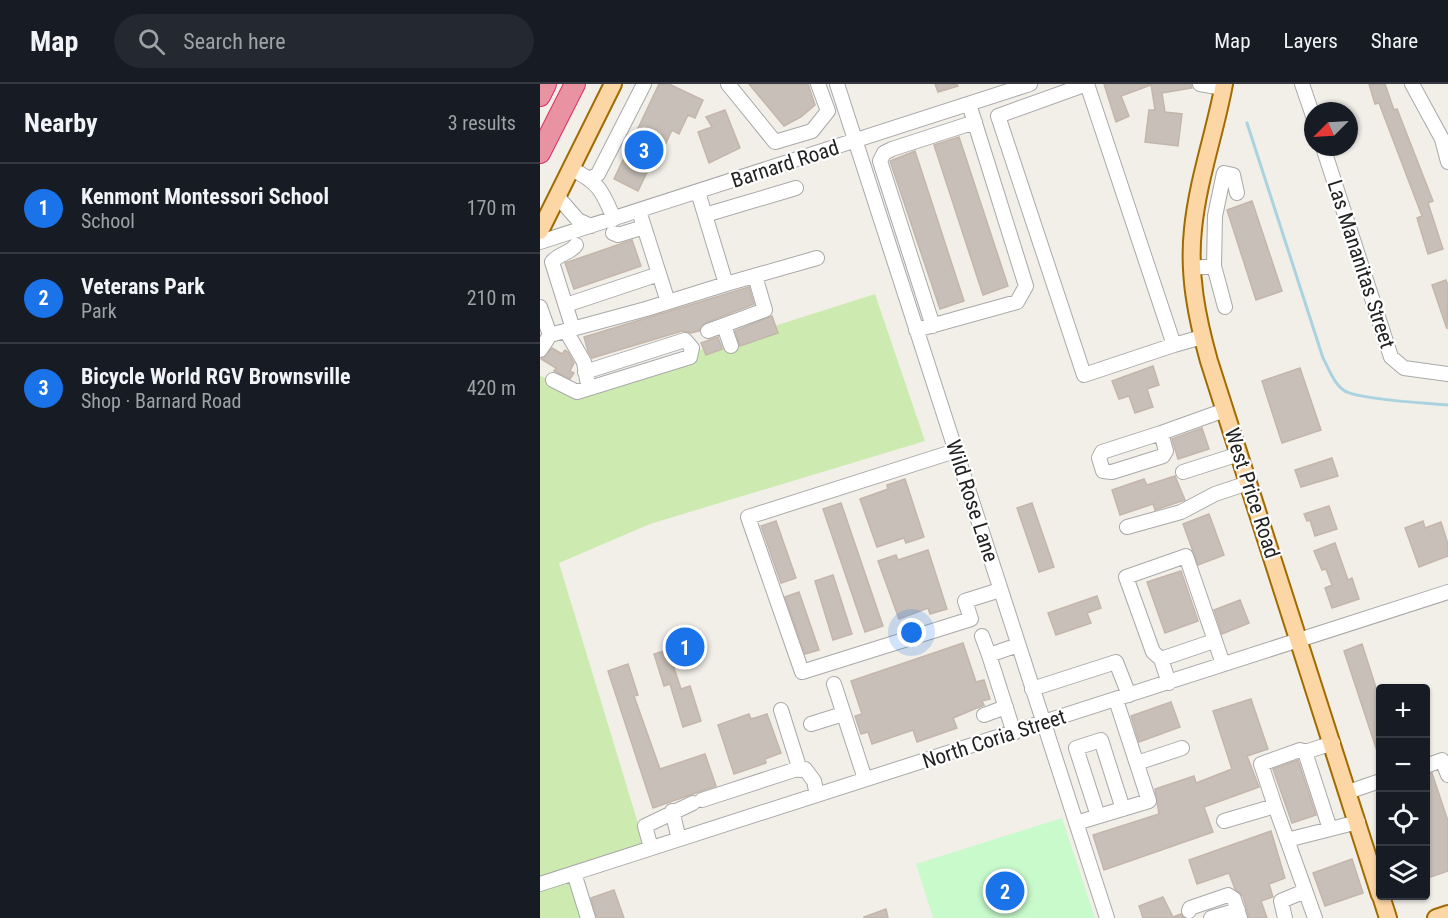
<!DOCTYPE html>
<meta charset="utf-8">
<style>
:root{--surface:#171b24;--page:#242831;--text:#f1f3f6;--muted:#9ea1a6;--line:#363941;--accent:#1a73e8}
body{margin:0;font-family:"Roboto Condensed",sans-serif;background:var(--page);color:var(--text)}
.controls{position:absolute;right:18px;bottom:18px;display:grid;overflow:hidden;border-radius:6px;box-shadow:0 2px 4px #0004}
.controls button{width:54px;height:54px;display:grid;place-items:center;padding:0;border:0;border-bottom:2px solid var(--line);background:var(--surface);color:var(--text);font:30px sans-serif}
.compass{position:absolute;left:764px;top:18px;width:54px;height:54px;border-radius:50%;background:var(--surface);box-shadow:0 2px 4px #0004;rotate:246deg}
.you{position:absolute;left:372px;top:549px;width:21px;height:21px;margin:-15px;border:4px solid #fff;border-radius:50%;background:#1a73e8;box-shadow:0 0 0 9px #1a73e833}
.badge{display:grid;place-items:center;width:39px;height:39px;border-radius:50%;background:var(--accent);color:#fff;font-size:20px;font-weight:700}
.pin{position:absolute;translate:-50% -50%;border:3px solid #fff;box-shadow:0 2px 6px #0006}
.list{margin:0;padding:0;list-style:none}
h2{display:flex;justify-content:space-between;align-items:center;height:78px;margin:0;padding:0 24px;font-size:26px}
h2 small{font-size:20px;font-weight:400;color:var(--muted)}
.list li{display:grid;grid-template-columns:39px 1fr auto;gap:18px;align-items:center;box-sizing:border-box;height:90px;padding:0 24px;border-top:2px solid var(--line)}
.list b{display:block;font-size:22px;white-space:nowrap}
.list p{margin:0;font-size:20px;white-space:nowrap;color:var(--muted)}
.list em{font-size:20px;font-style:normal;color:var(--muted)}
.icon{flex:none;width:33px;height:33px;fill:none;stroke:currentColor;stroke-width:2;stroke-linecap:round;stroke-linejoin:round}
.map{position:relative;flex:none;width:908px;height:834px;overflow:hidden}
header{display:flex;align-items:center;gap:36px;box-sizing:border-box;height:84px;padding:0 30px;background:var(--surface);border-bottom:2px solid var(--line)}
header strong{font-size:28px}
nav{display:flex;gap:33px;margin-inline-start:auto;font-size:21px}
.search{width:420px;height:54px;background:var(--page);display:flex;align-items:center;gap:15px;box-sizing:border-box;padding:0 21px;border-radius:33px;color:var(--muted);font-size:22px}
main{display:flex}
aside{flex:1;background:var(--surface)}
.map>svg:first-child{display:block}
.grass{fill:#cdebb0}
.park{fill:#c8facc}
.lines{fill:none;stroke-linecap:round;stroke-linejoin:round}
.stream{stroke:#aad3df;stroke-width:3}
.building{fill:#c7bfb8;stroke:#c4b6ab;stroke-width:1.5}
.minor-casing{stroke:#a9a9a9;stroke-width:16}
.major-casing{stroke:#a06b00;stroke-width:20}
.highway-casing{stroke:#dc2a67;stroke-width:22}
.minor{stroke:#fff;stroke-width:14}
.major{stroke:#fcd6a4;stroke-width:16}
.highway{stroke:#e892a2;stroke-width:20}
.labels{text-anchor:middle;stroke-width:4.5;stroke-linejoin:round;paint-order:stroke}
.street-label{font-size:21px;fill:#222;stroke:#fff}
</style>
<header>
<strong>Map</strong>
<div class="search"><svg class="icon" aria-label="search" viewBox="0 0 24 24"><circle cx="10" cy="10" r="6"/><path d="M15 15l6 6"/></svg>Search here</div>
<nav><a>Map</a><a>Layers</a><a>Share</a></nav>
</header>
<main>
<aside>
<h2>Nearby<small>3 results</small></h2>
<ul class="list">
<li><span class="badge">1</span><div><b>Kenmont Montessori School</b><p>School</p></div><em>170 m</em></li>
<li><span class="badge">2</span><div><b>Veterans Park</b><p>Park</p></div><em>210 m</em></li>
<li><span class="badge">3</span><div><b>Bicycle World RGV Brownsville</b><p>Shop · Barnard Road</p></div><em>420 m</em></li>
</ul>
</aside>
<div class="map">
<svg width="908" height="834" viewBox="0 0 908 834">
<rect width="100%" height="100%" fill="#f2efe9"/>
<!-- grass -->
<path class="grass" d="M335 210 385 357 110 440 19 479 104 759 27 783 44 834H0V292L37 305Z"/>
<!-- park -->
<path class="park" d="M522 734 555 834H393L376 780Z"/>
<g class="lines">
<!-- stream -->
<path class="stream" d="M707 39 783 274C789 285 795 303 807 308 824 316 886 319 908 321"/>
</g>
<!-- building -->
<path class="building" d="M119 0H129L163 16 155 34 148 31 139 50 132 46 115 83 111 80 98 107 74 95Z
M209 0H268L275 21 261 33 244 42Z
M395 0H417L418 2 398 8Z
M564 0H611V1L581 12 589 32 576 38Z
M611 0H651L652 4 622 9 625 28 642 30 638 62 605 58 609 26H615Z
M829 0H845L854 26 857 25 893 117 888 119 903 165 888 170 877 134 882 132 839 19 835 20Z
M185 26 200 64 169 79 158 48 172 43 166 33Z
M419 53 468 202 443 211 394 61Z
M375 67 424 217 400 225 350 77Z
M712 117 742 207 716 216 687 126Z
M92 156 101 182 34 205 25 179Z
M906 196 908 202 907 245 892 201Z
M209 203 214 220 165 239 159 247 151 249 142 247 52 274 48 267 44 253Z
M232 232 238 249 200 262 195 247Z
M178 253 182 265 166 271 161 259Z
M12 264 22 270 25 266 28 268 34 279 30 287 34 289 30 295 14 287 16 284 1 275Z
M613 282 619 301 607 305 613 323 595 329 589 312 579 315 572 297Z
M760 284 781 346 742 359 722 297Z
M662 344 669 365 638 375 632 355Z
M792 374 798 392 761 403 755 386Z
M635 392 645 416 615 426 613 420 580 431 572 406 604 395 607 401Z
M365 395 384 453 366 459 364 454 337 463 320 415 348 405 347 401Z
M301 419 343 542 325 548 283 425Z
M492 419 514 483 499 488 477 424Z
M789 422 797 445 775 452 770 436 767 437 764 430Z
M669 430 684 471 658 481 643 440Z
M236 437 256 494 241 499 221 442Z
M883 437 885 444 901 438 908 460V472L879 483 865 444Z
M795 459 808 496 812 494 819 515 792 524 785 504 792 501 786 485 782 486 774 467Z
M388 466 407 525 390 530 388 524 359 535 338 477 356 471 358 476Z
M641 487 658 537 625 549 607 498Z
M293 491 312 550 293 556 275 497Z
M259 508 279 566 265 570 245 513Z
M557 512 561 524 547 529 551 539 516 551 508 529Z
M700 516 709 539 682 550 674 526Z
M423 559 436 598 444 596 450 615 442 617 444 621 413 634 417 644 377 658 373 646 332 660 328 648 321 650 315 632 322 630 311 597Z
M822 560 840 616 839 673 804 567Z
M128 566 141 605 150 602 161 637 143 643 130 600 124 602 114 570Z
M88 580 98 611 94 612 120 685 165 670 176 702 113 724 68 587Z
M711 615 728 665 707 672 719 703 664 723 673 748 564 786 553 751 619 730 615 705 654 692 656 699 692 685 673 627Z
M631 618 640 643 599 658 591 632Z
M209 630 211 635 227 630 241 669 225 675 226 679 194 690 178 641Z
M758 676 776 731 752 739 733 685Z
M892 689 908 737V787L885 795V738L889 737 885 728V691Z
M731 747 745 794 729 800 733 813 721 817 727 834H709L703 812 695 805 689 789 657 800 649 776Z
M812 775 823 809 785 822 773 789Z
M74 806 84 834H57L51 814Z
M623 813 633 833 641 830 644 834H603L599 822Z
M346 825 348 834H324V833Z"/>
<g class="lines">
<!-- minor casing -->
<g class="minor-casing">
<path id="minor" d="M188 0 235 58 272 47 288 27 278 0
M297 0 567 834
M547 0 458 32 544 291 634 261
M547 0 634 261 662 253
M660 0 683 4
M762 0 773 32
M872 0 902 55 908 78
M783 63 851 273 864 284 908 290
M31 85C58 97 63 108 74 135
M51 94 58 90 104 0
M17 112 38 136 51 142
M99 127 128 218
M165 131 256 104
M73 149 78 151 104 143
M0 158 490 0
M674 182 685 223
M652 184 674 182 675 132 684 89 693 91 697 109
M186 200 277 174
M26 221 119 190
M0 223 10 251 0 266
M184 242 191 262
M393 242 340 77 344 69 352 65 435 38
M33 245 12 178C18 170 31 169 36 161
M376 246 477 218 486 202 429 20
M26 247 44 278 47 296
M168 247 225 226 215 192
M10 251 106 225 186 200 158 108
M13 296 37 308 150 273 152 264 145 256 45 288
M621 349 562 368 559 374 563 387 572 388 623 372 626 367 621 349 685 326
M415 367 208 433 262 588 431 535 425 517 460 506
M643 388 699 370
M587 443 641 428 675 410 708 399
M442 552 449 571
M621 575 674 557
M629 599 621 575 613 568 586 493 646 472 683 580
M294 600 325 695
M492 605 576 578 589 611
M241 626 260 686
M444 631 466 623
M271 640 303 630
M474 649 449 571 478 561
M597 679 642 664
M886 682 902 676 908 691
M808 708 840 697
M162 716 254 686 265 685 274 697 277 711
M735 722 721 680 760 666 765 668
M132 727 139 755
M558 732 536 664 561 656 583 725
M684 737 735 722 775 834
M536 739 609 717 576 616
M790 745 765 668 793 659
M747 756 818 738
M111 764 105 742 153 719
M34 789 48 834
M0 800 908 508
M649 827 650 824 688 811 694 815 700 834
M671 834 698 826
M745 834 741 817 765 807"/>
</g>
<!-- major casing -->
<g class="major-casing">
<path id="major" d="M684 0C675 49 658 95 653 145 648 191 657 234 669 277L840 811
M0 147 73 0
M841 812 848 834
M896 834 908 830"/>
</g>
<!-- highway casing -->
<g class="highway-casing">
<path id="highway" d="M0 12 6 0
M0 69 35 0"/>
</g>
<!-- minor -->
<use href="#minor" class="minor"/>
<!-- major -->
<use href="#major" class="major"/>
<!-- highway -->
<use href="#highway" class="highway"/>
</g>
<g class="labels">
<!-- street labels -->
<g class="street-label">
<text transform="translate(245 80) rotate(-18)" y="7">Barnard Road</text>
<text transform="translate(821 180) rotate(72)" y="7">Las Mananitas Street</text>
<text transform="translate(712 409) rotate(72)" y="7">West Price Road</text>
<text transform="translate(432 417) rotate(72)" y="7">Wild Rose Lane</text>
<text transform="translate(454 655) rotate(-18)" y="7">North Coria Street</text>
</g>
</g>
</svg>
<div class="controls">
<button>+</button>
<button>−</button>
<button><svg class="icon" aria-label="locate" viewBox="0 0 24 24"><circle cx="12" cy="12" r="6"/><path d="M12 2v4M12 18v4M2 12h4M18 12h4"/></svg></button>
<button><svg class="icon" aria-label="layers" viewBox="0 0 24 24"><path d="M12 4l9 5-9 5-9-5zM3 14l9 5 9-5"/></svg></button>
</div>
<svg class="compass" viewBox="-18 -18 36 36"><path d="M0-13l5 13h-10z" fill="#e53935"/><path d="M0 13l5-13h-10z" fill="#9ea1a6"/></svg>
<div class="you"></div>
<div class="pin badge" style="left:145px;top:563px">1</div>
<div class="pin badge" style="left:465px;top:807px">2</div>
<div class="pin badge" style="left:104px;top:66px">3</div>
</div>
</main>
